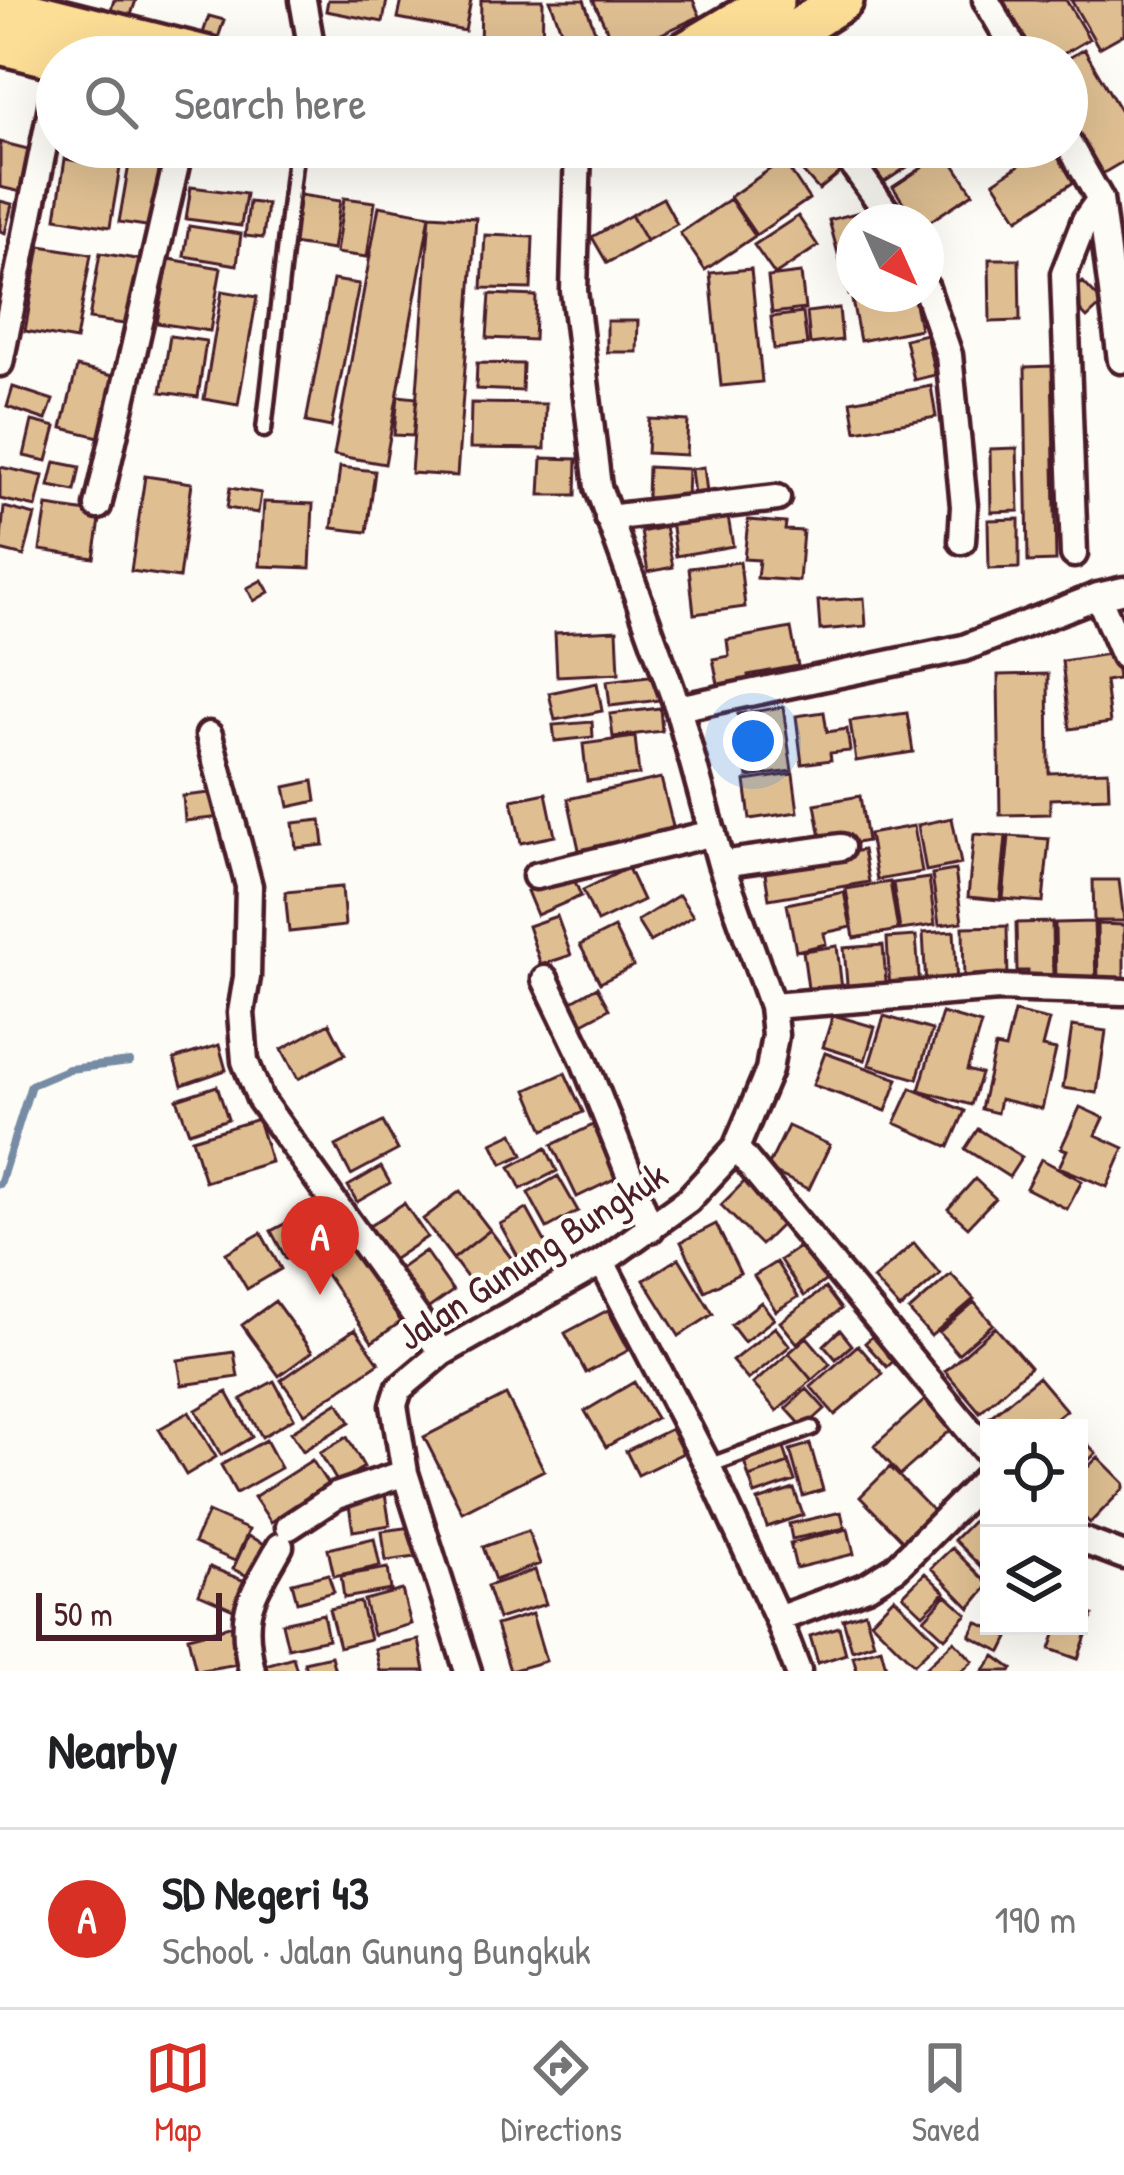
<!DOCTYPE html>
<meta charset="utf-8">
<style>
:root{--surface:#fff;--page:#f2f2f2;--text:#202124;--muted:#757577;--line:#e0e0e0;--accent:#d93025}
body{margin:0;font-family:"Patrick Hand",sans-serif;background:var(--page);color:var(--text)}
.controls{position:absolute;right:36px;bottom:36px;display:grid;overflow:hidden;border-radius:0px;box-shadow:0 12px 48px #0002}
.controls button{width:108px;height:108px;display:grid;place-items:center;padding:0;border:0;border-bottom:3px solid var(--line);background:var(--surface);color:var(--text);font:60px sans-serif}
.compass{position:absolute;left:836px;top:204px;width:108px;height:108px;border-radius:50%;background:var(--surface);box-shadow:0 12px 48px #0002;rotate:135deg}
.scale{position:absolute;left:36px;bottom:30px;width:186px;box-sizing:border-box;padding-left:12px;border:6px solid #4a1f2b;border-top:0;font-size:33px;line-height:42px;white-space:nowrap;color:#4a1f2b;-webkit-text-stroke:9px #fdfcf7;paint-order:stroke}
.you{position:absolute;left:753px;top:741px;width:42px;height:42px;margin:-30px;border:9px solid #fff;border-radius:50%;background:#1a73e8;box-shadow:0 0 0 18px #1a73e833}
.badge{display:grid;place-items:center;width:78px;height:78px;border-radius:50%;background:var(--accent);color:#fff;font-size:39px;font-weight:700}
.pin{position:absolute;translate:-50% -99px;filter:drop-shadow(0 3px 6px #0008)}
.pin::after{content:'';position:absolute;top:63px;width:42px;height:36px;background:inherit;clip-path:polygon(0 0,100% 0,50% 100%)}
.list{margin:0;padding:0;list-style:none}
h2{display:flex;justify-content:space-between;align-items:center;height:156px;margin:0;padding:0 48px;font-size:51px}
h2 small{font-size:39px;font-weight:400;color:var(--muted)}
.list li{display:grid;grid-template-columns:78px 1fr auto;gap:36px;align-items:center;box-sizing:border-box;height:180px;padding:0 48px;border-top:3px solid var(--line)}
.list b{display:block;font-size:45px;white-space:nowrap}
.list p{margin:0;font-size:39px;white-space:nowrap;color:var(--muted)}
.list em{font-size:39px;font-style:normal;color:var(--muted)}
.icon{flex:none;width:66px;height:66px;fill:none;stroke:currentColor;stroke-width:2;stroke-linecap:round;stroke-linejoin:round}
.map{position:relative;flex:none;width:1124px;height:1671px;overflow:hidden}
.search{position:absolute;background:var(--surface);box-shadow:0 12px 48px #0002;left:36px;right:36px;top:36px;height:132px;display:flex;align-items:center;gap:30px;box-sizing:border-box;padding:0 42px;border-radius:66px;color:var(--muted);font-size:45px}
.sheet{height:336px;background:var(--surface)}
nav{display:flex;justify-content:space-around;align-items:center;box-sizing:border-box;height:168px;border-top:3px solid var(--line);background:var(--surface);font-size:33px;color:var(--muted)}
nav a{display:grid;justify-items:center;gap:6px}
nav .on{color:var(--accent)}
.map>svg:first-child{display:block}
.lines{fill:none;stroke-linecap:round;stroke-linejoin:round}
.stream{stroke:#768ba4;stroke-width:8}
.building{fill:#dfbf92;stroke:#4a1f2b;stroke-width:3}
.service-casing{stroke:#4a1f2b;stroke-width:21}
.minor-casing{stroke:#4a1f2b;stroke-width:33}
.primary-casing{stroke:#4a1f2b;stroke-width:48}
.service{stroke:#fdfcf7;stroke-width:12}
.minor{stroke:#fdfcf7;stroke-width:24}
.primary{stroke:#fdde96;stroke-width:39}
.labels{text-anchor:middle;stroke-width:9;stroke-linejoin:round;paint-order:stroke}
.street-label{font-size:39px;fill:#4a1f2b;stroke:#fdfcf7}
</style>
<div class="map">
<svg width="1124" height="1671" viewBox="0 0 1124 1671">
<rect width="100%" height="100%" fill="#fdfcf7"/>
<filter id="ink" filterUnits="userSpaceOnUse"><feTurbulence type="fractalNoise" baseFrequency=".00833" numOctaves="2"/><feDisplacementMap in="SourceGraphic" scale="24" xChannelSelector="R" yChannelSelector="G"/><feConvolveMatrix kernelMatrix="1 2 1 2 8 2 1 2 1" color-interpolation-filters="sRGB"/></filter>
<g filter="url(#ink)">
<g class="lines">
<!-- stream -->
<path class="stream" d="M0 1184 31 1085 69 1069 130 1062"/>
</g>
<!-- building -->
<path class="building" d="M114 0H136L130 18 110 13Z
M328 0H387L383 22 326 11Z
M402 0H471L465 31 398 18Z
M481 0H543L542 52 480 51Z
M550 0H584L603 54 571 57Z
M593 0H693L700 16 618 54Z
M997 0H1066L1089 39 1058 57H1030Z
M1071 0H1124V34L1099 48Z
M209 16 224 20 218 38 203 33Z
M1084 49 1124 117V161L1095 178 1067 130V59Z
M0 142 32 150 21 192 0 187Z
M132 147H174L172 159 131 153Z
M812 147H829L846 168 819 190 794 162Z
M851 147H894L907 167 877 187Z
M1046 147H1051L1074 182 1018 219 994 182Z
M946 152 973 193 926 224 916 222 893 187Z
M131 153 172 159 160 228 119 222Z
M65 159 120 168 110 227 56 218Z
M783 160 809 199 756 235 730 197Z
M191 187 246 194 241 226 186 219Z
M300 195 340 201 333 250 292 244Z
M344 198 375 202 367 257 336 253Z
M663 198 677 224 646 241 631 215Z
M730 199 755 236 705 270 680 233Z
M0 201 12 204 5 233 0 231Z
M249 202 267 204 263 238 245 236Z
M379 206 430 215 385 464 334 455Z
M871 209 874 222H854V293L849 295 829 220Z
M430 215 476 218 457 476 411 473Z
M631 215 646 241 607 263 592 237Z
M798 216 818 246 775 275 754 245Z
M189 226 241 234 237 265 184 256Z
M485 235 533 237 531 289 482 288Z
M40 246 91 254 76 340 25 331Z
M100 253 142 260 131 325 89 319Z
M169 259 221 268 210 331 157 323Z
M989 259H1019L1020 321 990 322Z
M751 269 762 382 721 386 710 273Z
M801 273 805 309 772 313 768 277Z
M333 280 359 284 331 427 306 422Z
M1083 282 1103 303 1087 318 1067 297Z
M222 291 257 297 238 405 204 399Z
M490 294 536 296 534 340 487 338Z
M883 294H913L920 329 860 341 852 300Z
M839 308 842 340 810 344 807 312Z
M803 313 807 345 774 349 771 317Z
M607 321H638L637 352H607Z
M926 334 935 375 914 380 905 339Z
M170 336 206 341 198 397 161 392Z
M477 363 523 364 522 391 476 389Z
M1052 366 1056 561 1028 562 1025 367Z
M77 367 121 378 107 439 62 428Z
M931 386 936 417 856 431 851 401Z
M13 387 53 400 46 420 7 407Z
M398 396 417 398 413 436 394 435Z
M471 403 546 404 545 449 470 448Z
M649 419 688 421 686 455 647 453Z
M32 421 56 427 47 461 24 456Z
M1017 448 1019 511 991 512 990 449Z
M542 458 577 459 576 495H540Z
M55 462 80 467 75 491 49 486Z
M0 467 43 476 36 507 0 499Z
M340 467 375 471 367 532 332 528Z
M648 467 688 469 687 498H647Z
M704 467 707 493 694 495 691 469Z
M145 476 192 483 179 578 131 571Z
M230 488 261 493 258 513 227 508Z
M264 502 313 504 310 568 260 566Z
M726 505 733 546 676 556 670 514Z
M47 506 101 514 94 558 40 550Z
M4 507 35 515 24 556 0 550Z
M1019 519V568L989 569 988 520Z
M748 520 786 523 785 530 803 531 799 581 757 578 759 560 744 559Z
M665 527 673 567 648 572 641 532Z
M740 562 745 607 694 614 689 568Z
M262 580 269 592 254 601 247 588Z
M864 598 866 626 820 630 818 601Z
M791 628 798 666 748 675 750 689 720 694 713 659 729 656 727 640Z
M617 630 619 673 557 676 555 633Z
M1115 653 1118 679 1105 681 1110 723 1070 729 1062 661Z
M665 674 668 699 610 706 607 681Z
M1048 674 1049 773 1108 771 1109 797 1050 799V814L1000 815 998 675Z
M597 683 602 711 555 720 549 693Z
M783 707 792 771 748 777 738 714Z
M660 708 662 731 613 737 610 714Z
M824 712 827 732 847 729 850 751 830 753 831 760 802 764 796 716Z
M907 713 913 752 856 761 850 721Z
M592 722 593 737 555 741 553 725Z
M635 737 639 775 587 781 583 744Z
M793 774 798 812 750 819 745 781Z
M661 778 674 831 580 854 568 799Z
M313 781 316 801 289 807 285 787Z
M219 792 222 817 185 821 183 796Z
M546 793 555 836 521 843 512 800Z
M860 796 867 841 823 849 815 804Z
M952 818 961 864 926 871 918 825Z
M321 820 324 845 296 848 293 823Z
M914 826 922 872 877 880 869 834Z
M974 834 1006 836 1000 900 968 897Z
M1009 836 1049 839 1043 902 1003 899Z
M863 850 869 882 769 899 764 867Z
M628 868 643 900 597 922 583 890Z
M955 870 962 922 939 925 932 874Z
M571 872 581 896 537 915 527 891Z
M929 878 935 925 900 930 893 883Z
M1093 880H1119L1124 921H1094Z
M890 882 898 930 854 938 846 889Z
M342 887 345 926 289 932 285 892Z
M844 892 851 927 824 933 826 944 796 951 787 904Z
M679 895 693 916 650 942 637 921Z
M557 916 571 955 541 965 528 926Z
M1052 922 1053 978 1028 979V971H1017L1016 923Z
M1094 922 1096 982 1056 983 1055 923Z
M1097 924 1124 925V983L1098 984Z
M1007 926 1008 982 964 984 963 927Z
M614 928 633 966 600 983 580 945Z
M954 931 957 984 926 986 923 933Z
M916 936 920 989 890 991 887 938Z
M883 945 887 993 848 996 844 948Z
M837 946 843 998 810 1003 803 951Z
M597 987 609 1009 577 1026 565 1005Z
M1014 1012 1049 1020 1042 1047 1056 1050 1042 1109 1000 1099 997 1113 981 1109 995 1047 1005 1049Z
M942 1013 981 1024 967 1070 981 1074 971 1105 919 1090Z
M833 1015 875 1027 865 1060 823 1047Z
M884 1016 932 1030 917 1079 869 1065Z
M329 1023 345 1054 298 1079 282 1049Z
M1072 1026 1106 1031 1097 1093 1063 1088Z
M219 1045 226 1070 182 1085 174 1059Z
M825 1053 898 1079 886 1111 813 1085Z
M565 1073 583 1112 544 1130 527 1090Z
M217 1086 228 1119 189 1132 177 1099Z
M911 1088 965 1111 949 1147 895 1123Z
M1080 1107 1104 1118 1096 1135 1124 1148 1107 1187 1059 1167 1067 1150 1061 1148Z
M258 1119 271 1162 205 1182 192 1139Z
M383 1122 398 1150 351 1175 336 1146Z
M593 1125 618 1177 577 1197 552 1145Z
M788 1126 830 1145 809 1189 767 1169Z
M978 1129 1022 1157 1009 1177 965 1149Z
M513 1133 523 1155 502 1164 492 1143Z
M546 1148 557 1171 521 1189 510 1167Z
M1041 1159 1082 1181 1067 1209 1026 1188Z
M381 1167 390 1183 357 1202 348 1186Z
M558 1176 578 1211 547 1228 528 1193Z
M748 1178 788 1218 761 1245 721 1205Z
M975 1179 995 1198 968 1227 948 1209Z
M460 1191 490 1230 453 1259 423 1219Z
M404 1203 427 1237 388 1263 365 1229Z
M313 1209 327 1236 286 1259 271 1231Z
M527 1209 549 1249 522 1264 500 1224Z
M716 1224 740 1273 705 1291 681 1242Z
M490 1230 518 1267 481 1296 453 1259Z
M261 1233 281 1269 247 1289 226 1253Z
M914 1243 940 1274 900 1309 873 1279Z
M804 1244 828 1279 804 1296 780 1260Z
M352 1246 402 1321 372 1342 321 1267Z
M425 1251 453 1291 419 1315 391 1275Z
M679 1258 713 1314 679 1336 644 1280Z
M776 1262 798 1297 776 1311 754 1276Z
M951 1274 974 1299 931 1336 909 1311Z
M825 1288 841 1309 797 1343 780 1322Z
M275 1301 312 1352 279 1376 242 1325Z
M761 1302 774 1319 744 1342 731 1325Z
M974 1302 993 1324 958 1354 939 1332Z
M608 1310 629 1350 586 1373 565 1333Z
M775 1327 790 1346 748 1380 732 1361Z
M995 1327 1030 1367 980 1412 945 1371Z
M355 1329 379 1363 305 1414 281 1380Z
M840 1330 852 1345 836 1359 824 1345Z
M877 1332 899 1356 887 1367 865 1343Z
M807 1337 830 1364 812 1380 789 1353Z
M858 1345 883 1374 835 1415 811 1387Z
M234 1352 238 1377 182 1385 178 1360Z
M789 1353 812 1380 777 1411 753 1384Z
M1038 1377 1066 1410 1044 1428H989L984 1422Z
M274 1381 294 1418 262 1437 241 1399Z
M634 1382 656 1418 606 1447 585 1411Z
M807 1389 825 1409 804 1428 786 1408Z
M227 1392 252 1437 221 1455 196 1410Z
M506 1395 544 1470 462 1512 424 1437Z
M926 1399 953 1428 900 1475 874 1446Z
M338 1402 350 1422 303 1451 291 1432Z
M189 1412 216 1457 186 1475 159 1429Z
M671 1429 683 1453 638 1475 626 1451Z
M1079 1435 1096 1453 1079 1470Z
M347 1437 364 1467 338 1483 320 1453Z
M266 1440 281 1468 236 1493 221 1465Z
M810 1444 823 1490 803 1496 790 1450Z
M784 1448 789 1463 749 1477 744 1461Z
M1098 1457 1124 1483V1488L1090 1523 1079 1512V1476Z
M312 1460 329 1486 271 1522 254 1497Z
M789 1463 795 1481 755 1495 749 1477Z
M890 1467 939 1517 909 1547 860 1497Z
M794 1489 803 1515 767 1527 758 1501Z
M385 1494 390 1525 353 1531 348 1499Z
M208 1512 249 1530 235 1561 194 1543Z
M841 1512 845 1528 792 1539 789 1524Z
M976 1518 989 1531V1575L954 1540Z
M412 1527 416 1557 386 1561 382 1531Z
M848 1529 854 1554 796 1568 790 1543Z
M528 1531 540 1564 495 1580 483 1547Z
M248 1536 269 1546 254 1579 233 1569Z
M374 1538 380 1566 334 1576 328 1549Z
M952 1548 989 1585 970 1608 931 1568Z
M210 1567 250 1583 238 1611 199 1594Z
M388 1568 391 1590 344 1598 341 1576Z
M535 1570 546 1604 498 1619 487 1586Z
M925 1573 945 1592 923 1614 903 1595Z
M328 1574 334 1592 297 1602 292 1583Z
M402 1590 411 1624 373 1635 364 1600Z
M946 1595 967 1614 945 1638 924 1619Z
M894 1597 938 1641 914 1664 871 1621Z
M360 1602 370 1639 339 1647 329 1609Z
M1079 1610 1093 1615 1078 1659 1050 1649 1058 1626H1079Z
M865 1612 874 1643 852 1650 843 1619Z
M323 1614 328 1639 288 1648 282 1623Z
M532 1614 546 1661 510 1671 496 1625Z
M977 1622 1009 1638 1002 1652 970 1636Z
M233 1625 243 1663 196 1671 188 1637Z
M839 1627 846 1654 818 1663 810 1636Z
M419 1640 425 1671H380L375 1649Z
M954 1641 973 1661 962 1671H922Z
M881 1648 887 1671H857L853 1656Z
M331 1656 335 1671H306L304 1662Z
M995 1656 1013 1669 1011 1671H983Z
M293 1657 297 1671H266L265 1665Z"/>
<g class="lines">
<!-- service casing -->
<g class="service-casing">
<path id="service" d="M264 430 296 147
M708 1466 812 1428"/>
</g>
<!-- minor casing -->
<g class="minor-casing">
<path id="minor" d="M303 0 313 57
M986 0 1019 57
M1067 141 1100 199 1085 220 1064 274 1074 554
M840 147 894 222
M1100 199 1121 360
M926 288 949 355 964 506 962 541
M0 363 57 81
M98 506 180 147
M608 518 777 498
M1098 596 1124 656
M678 708 964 648 1098 596 1124 590
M209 735 249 886 247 977 241 1013 245 1061 260 1099 442 1353
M721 864 841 847
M536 876 713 833
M545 979 583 1058 651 1229
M772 1006 999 988 1124 992
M736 1148 989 1454
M602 1262 708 1466 778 1619 867 1586 896 1568 989 1475
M289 1527 336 1496 405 1473
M1079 1539 1124 1556
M778 1619 798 1671
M252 1671C238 1609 251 1599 280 1546
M468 1671 405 1473 394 1405 399 1389 442 1353 602 1262 688 1200 736 1148 769 1070 775 1035 772 1006 721 864 678 708 598 487 574 291 578 147"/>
</g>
<!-- primary casing -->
<g class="primary-casing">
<path id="primary" d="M0 5 208 57
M0 44 57 58
M677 57 774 0
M754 57 843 0"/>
</g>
<!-- service -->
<use href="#service" class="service"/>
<!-- minor -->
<use href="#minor" class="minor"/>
<!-- primary -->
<use href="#primary" class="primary"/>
</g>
</g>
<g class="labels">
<!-- street labels -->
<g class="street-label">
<text transform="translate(532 1255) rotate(-33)" y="14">Jalan Gunung Bungkuk</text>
</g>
</g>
</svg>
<div class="controls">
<button><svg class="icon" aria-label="locate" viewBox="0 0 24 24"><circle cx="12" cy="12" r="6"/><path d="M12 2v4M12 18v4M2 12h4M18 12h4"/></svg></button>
<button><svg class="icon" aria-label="layers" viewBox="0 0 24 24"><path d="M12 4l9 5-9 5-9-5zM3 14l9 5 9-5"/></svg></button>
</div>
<svg class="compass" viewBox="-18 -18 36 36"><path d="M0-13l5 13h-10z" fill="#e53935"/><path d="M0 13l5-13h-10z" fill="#757577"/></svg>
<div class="scale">50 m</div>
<div class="you"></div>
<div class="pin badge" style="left:320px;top:1295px">A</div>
<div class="search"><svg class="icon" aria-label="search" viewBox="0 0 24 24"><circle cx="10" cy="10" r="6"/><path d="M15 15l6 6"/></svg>Search here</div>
</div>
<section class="sheet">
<h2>Nearby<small></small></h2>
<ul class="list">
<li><span class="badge">A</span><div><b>SD Negeri 43</b><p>School · Jalan Gunung Bungkuk</p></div><em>190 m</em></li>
</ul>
</section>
<nav>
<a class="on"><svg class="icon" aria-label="map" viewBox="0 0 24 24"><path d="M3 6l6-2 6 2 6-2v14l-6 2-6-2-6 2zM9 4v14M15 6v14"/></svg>Map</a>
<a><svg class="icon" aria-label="directions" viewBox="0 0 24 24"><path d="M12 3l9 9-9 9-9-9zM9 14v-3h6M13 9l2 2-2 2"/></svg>Directions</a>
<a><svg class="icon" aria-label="saved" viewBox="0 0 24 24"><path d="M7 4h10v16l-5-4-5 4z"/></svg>Saved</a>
</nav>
